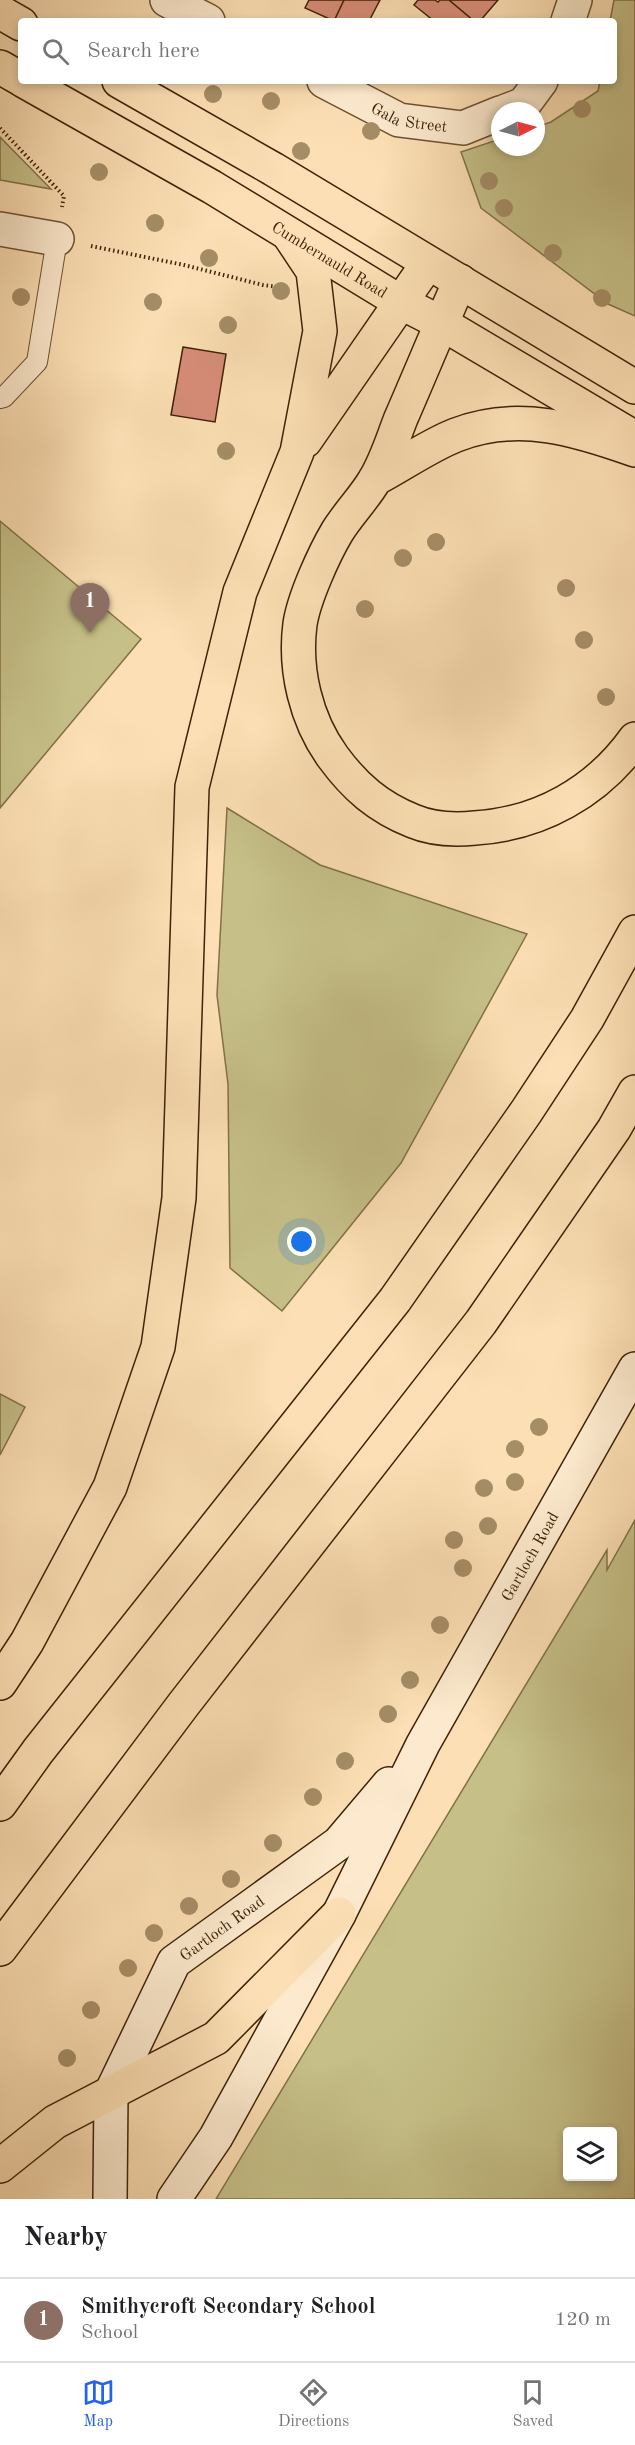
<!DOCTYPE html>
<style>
:root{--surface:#fff;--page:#f6f6f6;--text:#202124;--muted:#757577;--line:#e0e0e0;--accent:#2563eb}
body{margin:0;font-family:"Old Standard TT",serif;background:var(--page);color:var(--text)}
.controls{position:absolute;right:18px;bottom:18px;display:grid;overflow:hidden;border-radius:6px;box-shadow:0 3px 9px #0003}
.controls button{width:54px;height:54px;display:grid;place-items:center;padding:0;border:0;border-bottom:2px solid var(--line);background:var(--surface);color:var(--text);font:30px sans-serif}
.compass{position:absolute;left:491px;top:102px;width:54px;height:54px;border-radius:50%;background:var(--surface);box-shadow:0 3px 9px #0003;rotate:84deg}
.you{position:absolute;left:302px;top:1242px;width:21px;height:21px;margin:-15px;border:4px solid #fff;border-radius:50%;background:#1a73e8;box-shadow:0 0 0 9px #1a73e833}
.badge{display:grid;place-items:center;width:39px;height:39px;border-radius:50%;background:var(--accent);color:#fff;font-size:20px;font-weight:700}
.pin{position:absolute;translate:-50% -50px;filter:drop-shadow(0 2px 3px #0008)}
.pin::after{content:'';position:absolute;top:32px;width:21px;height:18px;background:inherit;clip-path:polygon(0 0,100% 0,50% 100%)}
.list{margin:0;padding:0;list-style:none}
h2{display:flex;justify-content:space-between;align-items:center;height:78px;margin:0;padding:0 24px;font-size:26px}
h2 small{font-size:20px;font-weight:400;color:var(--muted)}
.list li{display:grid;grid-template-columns:39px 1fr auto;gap:18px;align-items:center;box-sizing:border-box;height:84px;padding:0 24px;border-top:2px solid var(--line)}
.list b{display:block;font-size:22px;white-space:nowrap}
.list p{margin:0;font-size:20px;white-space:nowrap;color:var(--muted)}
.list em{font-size:20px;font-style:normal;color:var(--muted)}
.icon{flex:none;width:33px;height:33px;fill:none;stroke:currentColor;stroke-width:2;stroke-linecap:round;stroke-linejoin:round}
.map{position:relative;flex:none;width:635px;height:2199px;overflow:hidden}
.search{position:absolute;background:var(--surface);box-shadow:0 3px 9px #0003;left:18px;right:18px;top:18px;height:66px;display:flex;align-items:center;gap:15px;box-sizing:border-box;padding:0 21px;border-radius:6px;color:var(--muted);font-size:22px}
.sheet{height:162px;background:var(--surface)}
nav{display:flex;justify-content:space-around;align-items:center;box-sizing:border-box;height:84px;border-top:2px solid var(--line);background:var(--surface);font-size:16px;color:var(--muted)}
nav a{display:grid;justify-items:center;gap:3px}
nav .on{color:var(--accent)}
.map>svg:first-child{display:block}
.green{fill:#c6c088;stroke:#827148;stroke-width:1.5;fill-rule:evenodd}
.building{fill:#d78d79;stroke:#3e2207;stroke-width:1.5}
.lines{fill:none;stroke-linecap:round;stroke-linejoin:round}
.service-casing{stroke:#6e5132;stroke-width:22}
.minor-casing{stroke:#6e5132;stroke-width:36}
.secondary-casing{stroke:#3e2207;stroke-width:36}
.primary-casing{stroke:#3e2207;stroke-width:36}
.motorway-casing{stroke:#3e2207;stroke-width:36}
.path{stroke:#3e2207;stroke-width:4;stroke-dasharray:1.5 3;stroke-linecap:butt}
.service{stroke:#fdeace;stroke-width:20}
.minor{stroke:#fdeace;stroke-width:33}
.secondary{stroke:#fdeace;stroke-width:33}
.primary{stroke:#fcdfb4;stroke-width:33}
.motorway{stroke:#fcdfb4;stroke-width:33}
.tree{fill:#a68d66}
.labels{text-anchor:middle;stroke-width:4.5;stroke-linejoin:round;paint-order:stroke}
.street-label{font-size:16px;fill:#3e2207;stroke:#fdeace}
</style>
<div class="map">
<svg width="635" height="2199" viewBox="0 0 635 2199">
<rect width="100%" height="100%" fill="#fcdfb4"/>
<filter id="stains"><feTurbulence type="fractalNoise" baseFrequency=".00333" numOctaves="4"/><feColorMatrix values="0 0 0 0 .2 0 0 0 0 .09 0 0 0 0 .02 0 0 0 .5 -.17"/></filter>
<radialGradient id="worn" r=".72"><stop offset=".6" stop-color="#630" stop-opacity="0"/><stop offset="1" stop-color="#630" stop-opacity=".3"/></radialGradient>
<!-- green -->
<path class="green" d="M614 0H635V316L608 304 481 208 461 152 500 139V147H536V127L551 122 598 91 600 81H614V21H610Z
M0 137 51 189 0 180Z
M0 521 141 639 0 808Z
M227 808 320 865 527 934 401 1163 282 1311 230 1268 228 1084 217 995Z
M0 1394 25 1407 0 1455Z
M635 1520V2199H216L607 1550V1570ZM568 2132H612V2176H568Z"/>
<!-- building -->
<path class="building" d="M309 0H344L334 21 305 8Z
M344 0H380L369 21H334Z
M418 0H435L438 2 440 0H449L474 21H434L414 5Z
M449 0H498L480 21H474Z
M183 347 226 354 215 422 171 415Z"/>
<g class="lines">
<!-- service casing -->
<g class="service-casing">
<path id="service" d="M0 398 4 397 37 362 57 239"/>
</g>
<!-- minor casing -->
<g class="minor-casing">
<g id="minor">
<path d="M167 0 208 21"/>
<path d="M568 21 575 0"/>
<path id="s1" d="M324 81 399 120 463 128 500 113"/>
<path d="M506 111 524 104 541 81"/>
<path d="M0 229 57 239"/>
</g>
</g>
<!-- secondary casing -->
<g class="secondary-casing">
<g id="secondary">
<path id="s2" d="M110 2199 111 2093 174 1962 339 1843 389 1784"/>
<path id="s3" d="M174 2199 216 2137 339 1914 423 1744 635 1369"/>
</g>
</g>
<!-- primary casing -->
<g class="primary-casing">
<g id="primary">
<path d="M0 12 21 24"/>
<path d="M0 67 21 79"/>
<path id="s4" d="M24 81 212 187 402 303 441 323 635 438"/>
<path d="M119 81 273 169 635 387"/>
</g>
</g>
<!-- motorway casing -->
<g class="motorway-casing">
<path id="motorway" d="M460 281C440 326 421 372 401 418 393 438 386 462 374 481 364 498 348 514 337 532 324 554 304 598 300 624 294 670 306 720 333 757 355 787 378 807 413 821 432 829 455 830 475 828 540 824 597 792 635 739
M305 441 428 263
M375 479C400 466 430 445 456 435 518 411 576 429 635 450
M0 1683 27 1642 110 1487 158 1347 179 1198 192 787 240 592 297 452 320 331 313 271 289 235
M0 1804 38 1751 395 1300 526 1112 587 1019 635 932
M0 1949 183 1705 481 1322 614 1129 635 1092
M0 2166 55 2122 216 2038 339 1914"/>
</g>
<!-- path -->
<path class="path" d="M0 128 64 196 62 207
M91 246 184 265 263 285 279 287"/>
<!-- service -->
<use href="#service" class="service"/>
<!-- minor -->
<use href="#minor" class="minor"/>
<!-- secondary -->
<use href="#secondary" class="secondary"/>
<!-- primary -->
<use href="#primary" class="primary"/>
<!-- motorway -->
<use href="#motorway" class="motorway"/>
</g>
<!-- trees -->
<g class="tree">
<circle cx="213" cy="94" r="9"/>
<circle cx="271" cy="101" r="9"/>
<circle cx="582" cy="109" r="9"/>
<circle cx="371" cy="131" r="9"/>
<circle cx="301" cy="151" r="9"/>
<circle cx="99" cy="172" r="9"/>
<circle cx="489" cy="181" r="9"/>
<circle cx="504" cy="208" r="9"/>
<circle cx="155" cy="223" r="9"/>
<circle cx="553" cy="253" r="9"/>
<circle cx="209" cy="258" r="9"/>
<circle cx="281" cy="291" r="9"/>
<circle cx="21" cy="297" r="9"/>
<circle cx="602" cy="298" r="9"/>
<circle cx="153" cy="302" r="9"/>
<circle cx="228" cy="325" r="9"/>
<circle cx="226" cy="451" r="9"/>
<circle cx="436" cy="542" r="9"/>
<circle cx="403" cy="558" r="9"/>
<circle cx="566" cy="588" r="9"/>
<circle cx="365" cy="609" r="9"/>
<circle cx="584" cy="640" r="9"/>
<circle cx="606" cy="697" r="9"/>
<circle cx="539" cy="1427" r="9"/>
<circle cx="515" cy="1449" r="9"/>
<circle cx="515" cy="1482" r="9"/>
<circle cx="484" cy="1488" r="9"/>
<circle cx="488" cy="1526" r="9"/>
<circle cx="454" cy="1540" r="9"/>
<circle cx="463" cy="1568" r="9"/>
<circle cx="440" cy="1625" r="9"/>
<circle cx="410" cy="1680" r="9"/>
<circle cx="388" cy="1714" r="9"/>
<circle cx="345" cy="1761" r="9"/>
<circle cx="313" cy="1797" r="9"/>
<circle cx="273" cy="1843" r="9"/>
<circle cx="231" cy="1879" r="9"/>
<circle cx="189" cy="1906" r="9"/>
<circle cx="154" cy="1933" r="9"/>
<circle cx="128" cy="1968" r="9"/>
<circle cx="91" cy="2010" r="9"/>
<circle cx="67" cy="2058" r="9"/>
</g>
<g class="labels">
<!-- street labels -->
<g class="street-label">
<text dy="6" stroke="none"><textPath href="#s1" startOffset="94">Gala Street</textPath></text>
<text dy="6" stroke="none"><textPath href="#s4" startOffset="354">Cumbernauld Road</textPath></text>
<text dy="6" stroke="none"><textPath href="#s3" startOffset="735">Gartloch Road</textPath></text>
<text dy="6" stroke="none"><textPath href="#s2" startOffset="310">Gartloch Road</textPath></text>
</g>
</g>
<rect width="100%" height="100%" filter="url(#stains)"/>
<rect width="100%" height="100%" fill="url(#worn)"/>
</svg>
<div class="controls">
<button><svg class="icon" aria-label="layers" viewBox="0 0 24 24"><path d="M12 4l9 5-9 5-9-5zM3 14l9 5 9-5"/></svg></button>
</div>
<svg class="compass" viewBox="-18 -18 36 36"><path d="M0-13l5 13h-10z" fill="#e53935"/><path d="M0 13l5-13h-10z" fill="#757577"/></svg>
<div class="you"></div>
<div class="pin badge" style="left:90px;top:633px;background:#8d6e63">1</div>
<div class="search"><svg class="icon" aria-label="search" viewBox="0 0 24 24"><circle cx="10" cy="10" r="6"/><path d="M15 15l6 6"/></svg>Search here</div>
</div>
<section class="sheet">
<h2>Nearby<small></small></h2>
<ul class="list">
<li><span class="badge" style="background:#8d6e63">1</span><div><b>Smithycroft Secondary School</b><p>School</p></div><em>120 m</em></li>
</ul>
</section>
<nav>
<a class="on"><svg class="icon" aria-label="map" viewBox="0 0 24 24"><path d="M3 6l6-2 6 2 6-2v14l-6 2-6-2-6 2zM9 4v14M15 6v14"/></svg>Map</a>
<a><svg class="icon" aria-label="directions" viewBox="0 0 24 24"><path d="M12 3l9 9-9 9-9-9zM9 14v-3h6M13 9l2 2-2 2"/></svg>Directions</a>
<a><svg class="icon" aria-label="saved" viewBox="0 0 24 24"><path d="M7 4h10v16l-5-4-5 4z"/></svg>Saved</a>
</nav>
